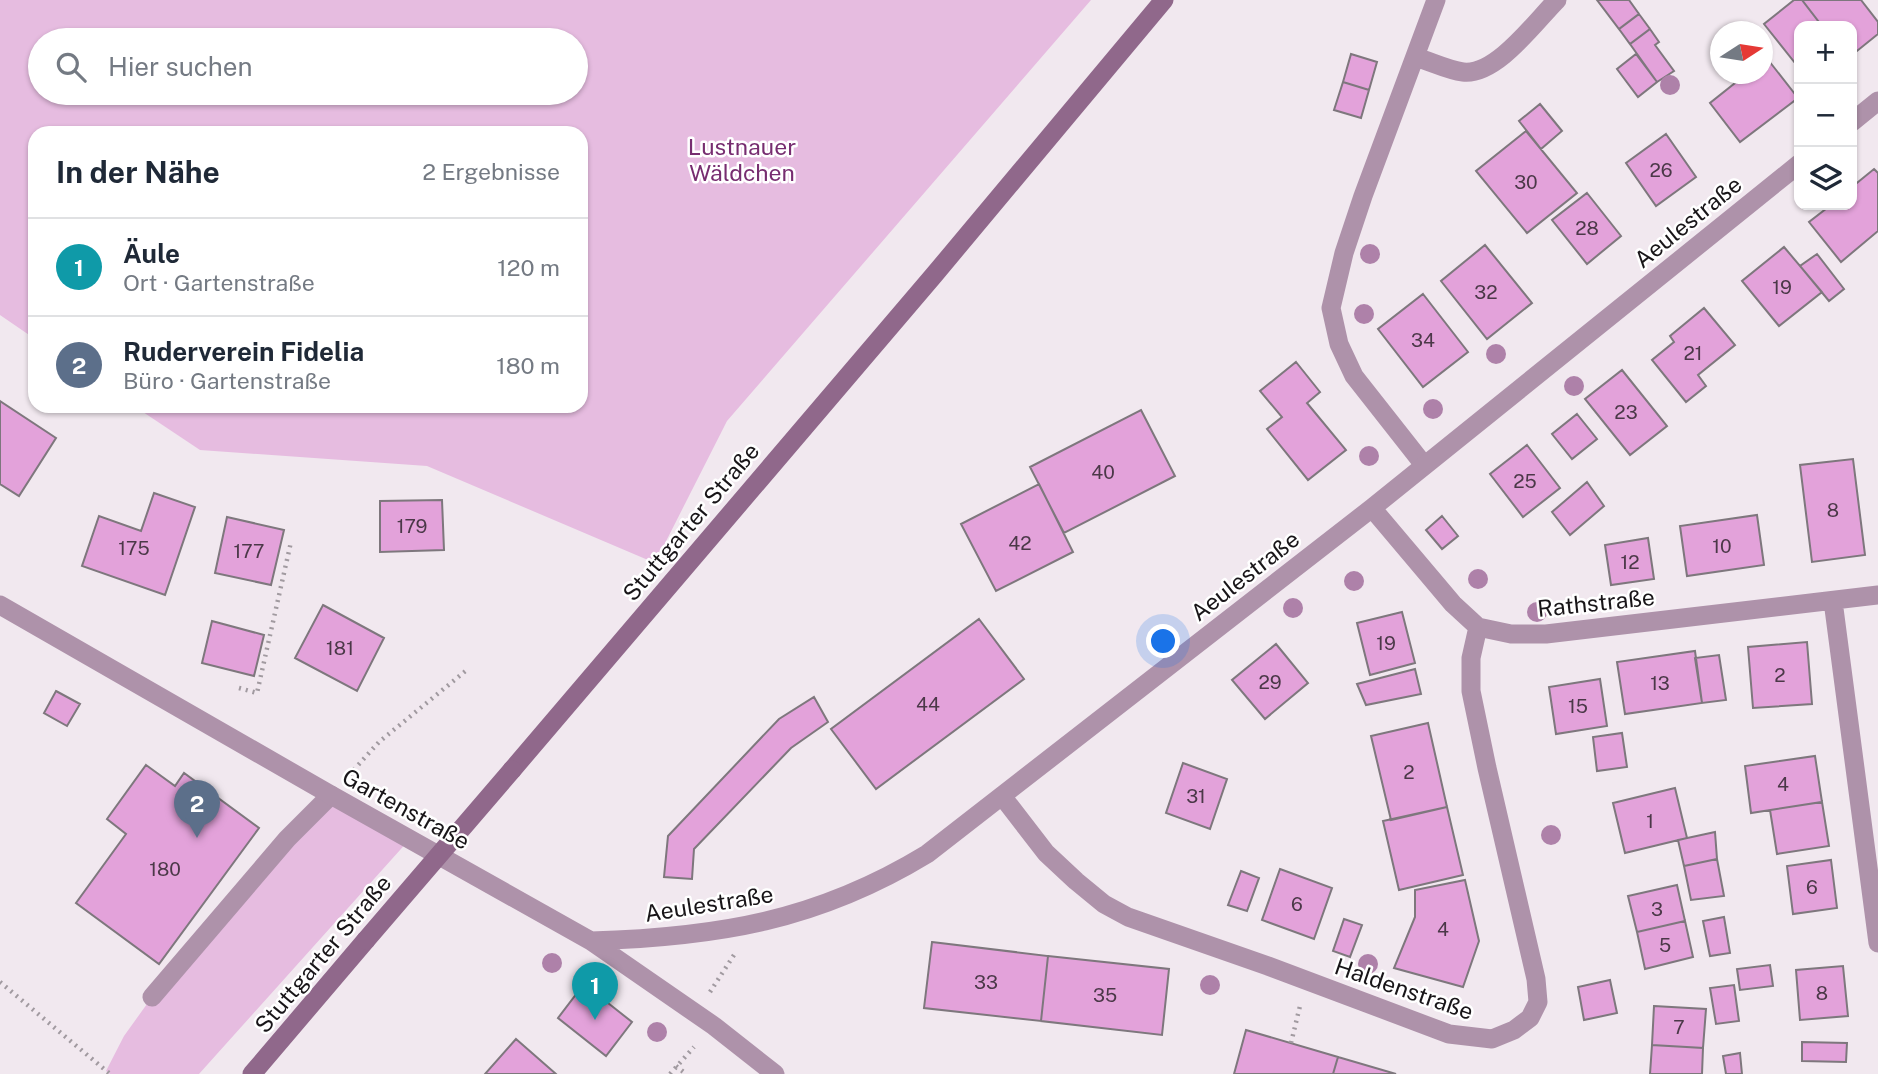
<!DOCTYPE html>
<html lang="de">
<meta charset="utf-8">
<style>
:root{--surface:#fff;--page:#f6f6f7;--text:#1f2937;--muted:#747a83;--line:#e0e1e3;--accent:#266c61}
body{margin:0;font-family:"Public Sans",sans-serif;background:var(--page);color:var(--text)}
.controls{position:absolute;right:21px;top:21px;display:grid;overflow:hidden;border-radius:14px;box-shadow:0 2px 5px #0004}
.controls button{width:63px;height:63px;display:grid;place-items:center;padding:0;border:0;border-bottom:2px solid var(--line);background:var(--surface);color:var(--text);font:35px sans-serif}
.compass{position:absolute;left:1710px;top:21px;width:63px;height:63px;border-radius:50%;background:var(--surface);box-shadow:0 2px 5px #0004;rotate:78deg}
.you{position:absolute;left:1164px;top:642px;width:24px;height:24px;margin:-18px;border:5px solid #fff;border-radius:50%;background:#1a73e8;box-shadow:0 0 0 10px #1a73e833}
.badge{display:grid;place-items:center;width:46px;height:46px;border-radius:50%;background:var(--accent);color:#fff;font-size:23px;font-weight:700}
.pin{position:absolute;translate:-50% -58px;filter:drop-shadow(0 2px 4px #0008)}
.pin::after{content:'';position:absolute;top:37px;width:24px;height:21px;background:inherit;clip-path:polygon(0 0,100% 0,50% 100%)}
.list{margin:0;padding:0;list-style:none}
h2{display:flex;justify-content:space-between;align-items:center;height:91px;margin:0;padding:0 28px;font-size:30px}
h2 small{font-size:23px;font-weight:400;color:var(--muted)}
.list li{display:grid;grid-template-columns:46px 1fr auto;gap:21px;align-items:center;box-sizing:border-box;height:98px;padding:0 28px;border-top:2px solid var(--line)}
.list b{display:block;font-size:26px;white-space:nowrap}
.list p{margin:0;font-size:23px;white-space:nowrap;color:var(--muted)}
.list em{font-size:23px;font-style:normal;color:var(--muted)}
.icon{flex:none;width:38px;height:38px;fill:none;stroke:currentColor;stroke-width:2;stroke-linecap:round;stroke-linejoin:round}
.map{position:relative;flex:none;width:1878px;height:1074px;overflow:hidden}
.search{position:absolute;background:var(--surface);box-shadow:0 2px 5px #0004;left:28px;top:28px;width:560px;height:77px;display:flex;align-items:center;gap:18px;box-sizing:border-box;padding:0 24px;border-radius:38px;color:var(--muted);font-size:26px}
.panel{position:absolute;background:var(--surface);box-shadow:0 2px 5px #0004;left:28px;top:126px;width:560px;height:287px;border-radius:21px}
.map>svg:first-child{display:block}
.green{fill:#e6bce0;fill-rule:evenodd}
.building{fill:#e3a2da;stroke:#7e777d;stroke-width:2}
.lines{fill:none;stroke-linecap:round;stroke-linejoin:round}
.path{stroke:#a19aa0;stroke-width:4.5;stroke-dasharray:2 5;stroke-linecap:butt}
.service{stroke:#ae92aa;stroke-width:19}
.minor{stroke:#ae92aa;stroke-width:19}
.secondary{stroke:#90688b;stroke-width:19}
.secondary-bridge{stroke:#90688b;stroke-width:19}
.tree{fill:#ae81a9}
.labels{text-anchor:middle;stroke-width:5;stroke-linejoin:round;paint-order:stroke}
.number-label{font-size:19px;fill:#4b3848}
.park-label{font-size:23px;fill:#772d70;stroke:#fff}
.street-label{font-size:23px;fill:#181518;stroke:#fff}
</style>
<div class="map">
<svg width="1878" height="1074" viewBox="0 0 1878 1074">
<rect width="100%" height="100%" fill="#f1e8ef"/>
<!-- green -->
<path class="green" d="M0 0H1091L727 421 655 563 427 466 200 450 134 406H581V133H35V339L0 315ZM40 40H576V93H40Z
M331 795 409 840 199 1074H110L106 1071 124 1036 152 997Z"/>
<!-- building -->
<path class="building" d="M1597 0H1629L1639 14 1619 29Z
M1794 0H1802L1822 26H1799V68L1764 24Z
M1802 0H1861L1878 22V34L1852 55V26H1822Z
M1639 14 1650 29 1630 44 1619 29Z
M1650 29 1659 42 1655 45 1674 71 1657 82 1630 44Z
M1762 52 1798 98 1740 142 1710 103 1735 83 1728 74H1762Z
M1351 54 1377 62 1369 90 1343 82Z
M1636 54 1657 82 1638 97 1617 69Z
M1343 82 1369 90 1361 118 1334 110Z
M1540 104 1562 131 1541 149 1519 121Z
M1526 131 1577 193 1527 233 1476 171Z
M1666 134 1696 177 1656 206 1626 163Z
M1874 169 1878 173V231L1841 262 1809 222 1831 205H1852V187Z
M1587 193 1621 236 1587 264 1552 220Z
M1485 245 1532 303 1487 339 1441 281Z
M1784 247 1822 292 1779 326 1742 281Z
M1817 254 1844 289 1829 301 1800 266Z
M1423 294 1468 352 1423 387 1378 329Z
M1704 308 1735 345 1698 375 1706 386 1686 402 1652 360 1674 342 1670 336Z
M1296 362 1320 392 1307 403 1346 450 1308 480 1267 429 1282 417 1260 391Z
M1622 370 1667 426 1630 455 1585 399Z
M0 401 56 438 19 496 0 484Z
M1141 410 1175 476 1064 533 1030 467Z
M1577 414 1597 439 1572 459 1552 434Z
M1527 445 1560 488 1523 517 1490 474Z
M1853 459 1865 555 1812 562 1800 465Z
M1587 482 1604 506 1570 535 1552 512Z
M1039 484 1073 552 996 591 961 524Z
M154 493 195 507 165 595 82 566 99 516 141 531Z
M442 500 444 550 380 552V501Z
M1757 515 1764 565 1687 576 1680 526Z
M1442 516 1458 536 1442 549 1426 530Z
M227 517 284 530 271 585 215 573Z
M1648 538 1654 579 1611 585 1605 545Z
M323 605 384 638 357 691 295 658Z
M1402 612 1415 663 1370 675 1357 623Z
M979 619 1024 679 876 789 831 729Z
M212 621 264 635 254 676 202 663Z
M1807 642 1812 704 1753 708 1748 647Z
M1276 644 1308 683 1265 719 1232 680Z
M1695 651 1702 703 1625 714 1617 662Z
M1719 655 1726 700 1702 703 1695 658Z
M1415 669 1421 694 1366 705 1357 684Z
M1600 679 1607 726 1556 734 1549 687Z
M56 691 80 704 67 726 44 713Z
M814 697 828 722 791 748 694 849 692 879 664 877 668 836 779 719Z
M1428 723 1447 807 1391 820 1371 736Z
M1622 733 1627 767 1597 771 1593 737Z
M1815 756 1822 802 1751 813 1745 766Z
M1183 763 1227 779 1210 829 1166 813Z
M146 765 175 786 184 773 259 828 159 964 76 903 126 834 107 819Z
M1675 788 1687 838 1625 853 1613 803Z
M1822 802 1829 846 1777 854 1770 810Z
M1447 807 1463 875 1399 890 1383 821Z
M1715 832 1717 859 1684 866 1678 840Z
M1717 859 1724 896 1691 900 1684 866Z
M1831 860 1837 908 1793 914 1787 866Z
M1280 869 1332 888 1314 939 1262 920Z
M1241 871 1259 878 1247 911 1228 905Z
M1465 880 1479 941 1463 987 1394 968 1415 917V890Z
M1677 885 1685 921 1637 932 1628 896Z
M1724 917 1730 953 1710 956 1703 921Z
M1344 919 1362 925 1350 957 1333 951Z
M1685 921 1693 957 1645 969 1637 932Z
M932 942 1048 956 1041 1021 924 1008Z
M1048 956 1169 969 1162 1035 1041 1021Z
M1770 965 1773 986 1740 990 1737 969Z
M1843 966 1848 1016 1800 1020 1796 970Z
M1610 980 1617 1013 1584 1020 1578 987Z
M584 984 632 1022 606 1056 558 1018Z
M1734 985 1739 1021 1716 1024 1710 988Z
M1654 1006 1706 1009 1703 1048 1652 1045Z
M1246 1030 1338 1057 1333 1074H1234Z
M516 1039 556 1074H485Z
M1802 1042 1847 1043 1846 1062 1802 1061Z
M1652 1045 1703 1048 1702 1074H1650Z
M1740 1053 1742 1074H1726L1723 1056Z
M1338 1057 1396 1074H1333Z"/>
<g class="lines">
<!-- path -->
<path class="path" d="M239 688 257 693 291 542
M349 775 379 742 468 669
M0 982 110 1074
M710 992 734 955
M1291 1043 1300 1006
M676 1066 686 1074
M670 1074 694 1047"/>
<!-- service -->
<path class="service" d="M1415 57C1430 61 1447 70 1463 72 1496 76 1535 22 1557 0
M1424 465 1354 376 1339 344 1331 308 1344 253 1363 196 1436 0
M152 997 287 839 331 795"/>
<!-- minor -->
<path class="minor" d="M1852 122 1878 101
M1372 508 1453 604 1478 627 1511 634H1546L1878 595
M1833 601 1878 943
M0 605 331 795 591 941 714 1026 775 1074
M1002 796 1046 853 1076 881 1104 904 1128 917 1268 966 1449 1034 1492 1039 1514 1030 1530 1018 1538 1002 1536 979 1487 768 1471 691V658L1478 627
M591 941C717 937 817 921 927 854L1372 508 1799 164"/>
<!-- secondary -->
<path class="secondary" d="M512 770 934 275 1164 0
M252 1074 366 940"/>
<!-- secondary-bridge -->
<path class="secondary-bridge" d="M366 940 512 770"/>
</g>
<!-- trees -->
<g class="tree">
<circle cx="1670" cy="85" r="10"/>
<circle cx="1370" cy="254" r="10"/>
<circle cx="1364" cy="314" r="10"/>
<circle cx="1496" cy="354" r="10"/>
<circle cx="1574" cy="386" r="10"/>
<circle cx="1433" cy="409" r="10"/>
<circle cx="1369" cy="456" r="10"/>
<circle cx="1478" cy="579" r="10"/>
<circle cx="1354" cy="581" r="10"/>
<circle cx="1293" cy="608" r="10"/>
<circle cx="1537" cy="612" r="10"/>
<circle cx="1551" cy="835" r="10"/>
<circle cx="552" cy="963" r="10"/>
<circle cx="1368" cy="964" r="10"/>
<circle cx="1210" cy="985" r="10"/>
<circle cx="657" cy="1032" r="10"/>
</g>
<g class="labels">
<!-- number labels -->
<g class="number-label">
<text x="1661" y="177">26</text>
<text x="1526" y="189">30</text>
<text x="1587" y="235">28</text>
<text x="1782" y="294">19</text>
<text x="1486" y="299">32</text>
<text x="1423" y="347">34</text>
<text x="1693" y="360">21</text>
<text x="1626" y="419">23</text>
<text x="1103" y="479">40</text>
<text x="1525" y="488">25</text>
<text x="1833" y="517">8</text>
<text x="412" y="533">179</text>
<text x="1020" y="550">42</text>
<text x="1722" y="553">10</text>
<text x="134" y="555">175</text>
<text x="249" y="558">177</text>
<text x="1630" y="569">12</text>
<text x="1386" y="650">19</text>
<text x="340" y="655">181</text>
<text x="1780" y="682">2</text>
<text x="1270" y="689">29</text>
<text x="1660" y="690">13</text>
<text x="928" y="711">44</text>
<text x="1578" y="713">15</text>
<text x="1409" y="779">2</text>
<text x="1783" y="791">4</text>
<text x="1196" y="803">31</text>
<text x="1650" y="828">1</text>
<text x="165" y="876">180</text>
<text x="1812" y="894">6</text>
<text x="1297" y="911">6</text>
<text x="1657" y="916">3</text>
<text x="1443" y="936">4</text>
<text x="1665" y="952">5</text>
<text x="986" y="989">33</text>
<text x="1822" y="1000">8</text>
<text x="1105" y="1002">35</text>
<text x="1679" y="1034">7</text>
</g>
<!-- park labels -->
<g class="park-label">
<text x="742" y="155">Lustnauer<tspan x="742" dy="26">Wäldchen</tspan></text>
</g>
<!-- street labels -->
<g class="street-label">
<text transform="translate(1688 222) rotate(-39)" y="8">Aeulestraße</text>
<text transform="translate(691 522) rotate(-50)" y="8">Stuttgarter Straße</text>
<text transform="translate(1245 576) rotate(-38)" y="8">Aeulestraße</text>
<text transform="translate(1596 603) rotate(-6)" y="8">Rathstraße</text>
<text transform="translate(406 809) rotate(29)" y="8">Gartenstraße</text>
<text transform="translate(709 904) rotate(-9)" y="8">Aeulestraße</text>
<text transform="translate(323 954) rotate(-50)" y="8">Stuttgarter Straße</text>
<text transform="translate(1404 989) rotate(19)" y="8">Haldenstraße</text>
</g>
</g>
</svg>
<div class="controls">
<button>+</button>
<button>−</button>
<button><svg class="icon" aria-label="layers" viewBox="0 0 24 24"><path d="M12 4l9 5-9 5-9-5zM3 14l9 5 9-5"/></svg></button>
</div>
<svg class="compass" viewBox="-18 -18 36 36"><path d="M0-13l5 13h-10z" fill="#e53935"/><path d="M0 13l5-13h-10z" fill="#747a83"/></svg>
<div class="you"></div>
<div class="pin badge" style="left:595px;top:1020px;background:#0f9aa8">1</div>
<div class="pin badge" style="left:197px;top:838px;background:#5c6f8a">2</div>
<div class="search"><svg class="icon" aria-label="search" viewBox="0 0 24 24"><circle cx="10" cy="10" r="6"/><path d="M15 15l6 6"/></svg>Hier suchen</div>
<section class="panel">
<h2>In der Nähe<small>2 Ergebnisse</small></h2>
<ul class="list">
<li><span class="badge" style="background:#0f9aa8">1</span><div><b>Äule</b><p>Ort · Gartenstraße</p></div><em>120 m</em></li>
<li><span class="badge" style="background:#5c6f8a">2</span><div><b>Ruderverein Fidelia</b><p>Büro · Gartenstraße</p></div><em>180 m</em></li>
</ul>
</section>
</div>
